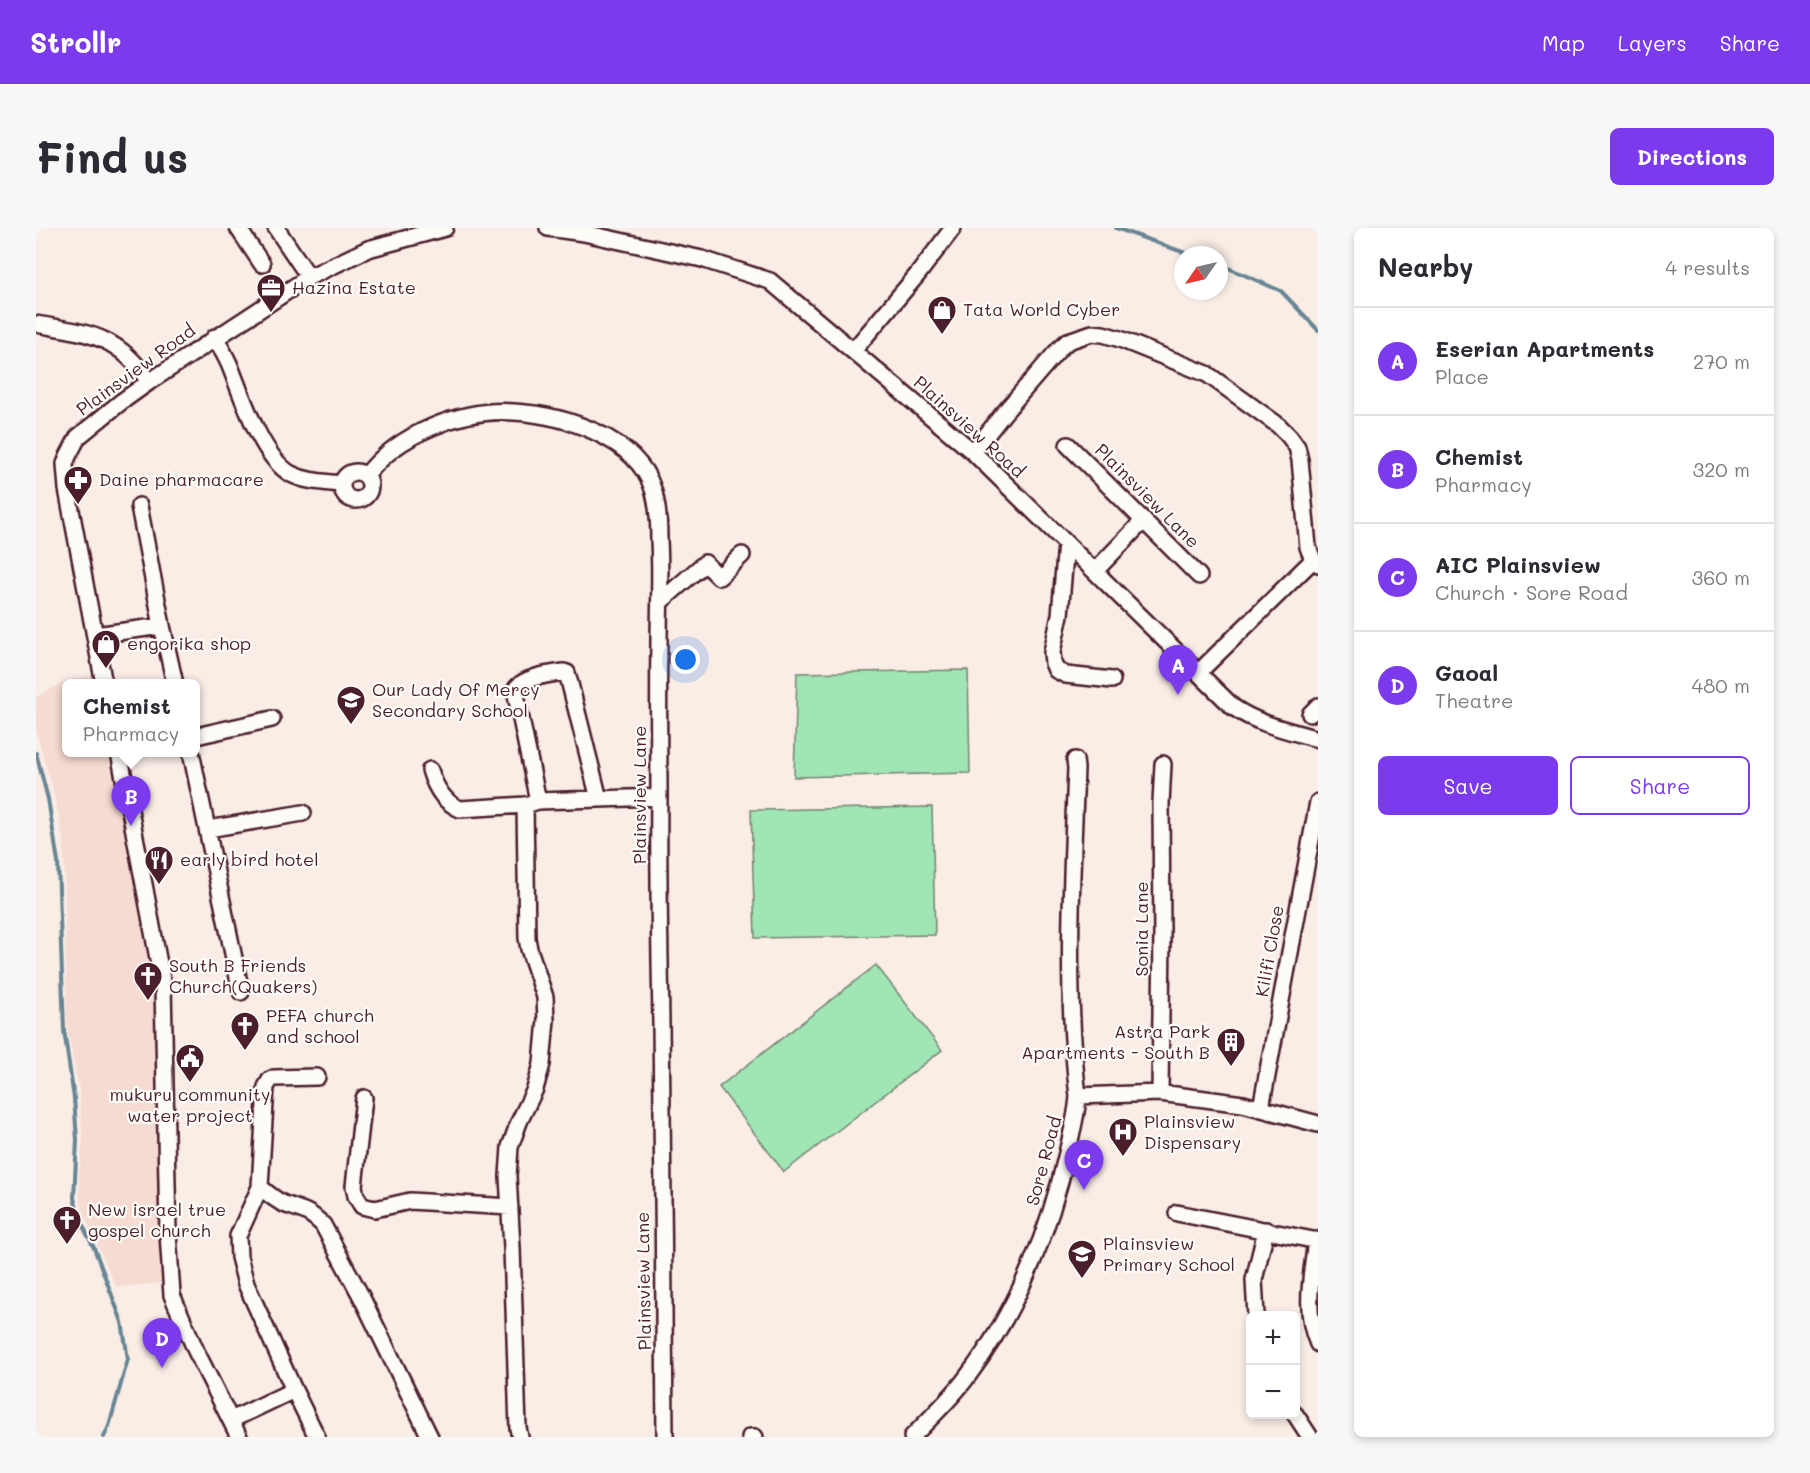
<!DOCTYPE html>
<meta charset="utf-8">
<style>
:root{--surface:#fff;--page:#f7f7f7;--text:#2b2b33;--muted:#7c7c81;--line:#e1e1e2;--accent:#7c3aed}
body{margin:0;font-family:Mali,sans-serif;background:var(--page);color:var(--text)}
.controls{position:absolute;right:18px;bottom:18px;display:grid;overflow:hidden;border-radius:9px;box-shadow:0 3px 9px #0003}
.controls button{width:54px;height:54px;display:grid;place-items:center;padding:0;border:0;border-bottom:2px solid var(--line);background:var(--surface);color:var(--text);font:30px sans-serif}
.compass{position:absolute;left:1138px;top:18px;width:54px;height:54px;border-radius:50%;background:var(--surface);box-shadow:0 3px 9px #0003;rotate:236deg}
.you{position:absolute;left:650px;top:432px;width:21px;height:21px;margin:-15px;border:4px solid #fff;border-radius:50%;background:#1a73e8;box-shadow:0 0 0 9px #1a73e833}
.badge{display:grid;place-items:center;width:39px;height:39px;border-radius:50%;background:var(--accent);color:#fff;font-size:20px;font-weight:700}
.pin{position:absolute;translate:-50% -50px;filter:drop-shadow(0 2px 3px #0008)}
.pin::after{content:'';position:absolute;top:32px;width:21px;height:18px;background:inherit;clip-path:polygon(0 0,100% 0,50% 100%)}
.popup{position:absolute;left:26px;top:451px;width:138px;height:78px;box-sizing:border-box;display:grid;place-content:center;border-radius:9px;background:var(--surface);filter:drop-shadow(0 2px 4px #0005);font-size:20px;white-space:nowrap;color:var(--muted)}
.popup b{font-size:22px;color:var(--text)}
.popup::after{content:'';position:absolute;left:50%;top:100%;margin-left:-12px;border:12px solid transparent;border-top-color:var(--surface)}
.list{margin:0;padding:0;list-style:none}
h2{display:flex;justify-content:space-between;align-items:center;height:78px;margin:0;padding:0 24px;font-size:26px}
h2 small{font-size:20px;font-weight:400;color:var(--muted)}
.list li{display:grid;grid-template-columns:39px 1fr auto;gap:18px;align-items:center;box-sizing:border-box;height:108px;padding:0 24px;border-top:2px solid var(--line)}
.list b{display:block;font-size:22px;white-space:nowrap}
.list p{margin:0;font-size:20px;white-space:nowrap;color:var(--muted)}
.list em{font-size:20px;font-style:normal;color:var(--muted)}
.actions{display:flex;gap:12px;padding:18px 24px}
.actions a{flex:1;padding:14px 0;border:2px solid var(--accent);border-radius:9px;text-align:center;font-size:21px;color:var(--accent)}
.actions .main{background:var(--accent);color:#fff}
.map{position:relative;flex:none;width:1282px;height:1209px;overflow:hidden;border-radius:9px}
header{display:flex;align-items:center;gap:36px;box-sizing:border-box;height:84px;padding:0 30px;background:var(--accent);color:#fff}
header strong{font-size:28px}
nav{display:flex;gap:33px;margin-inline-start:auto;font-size:21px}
.intro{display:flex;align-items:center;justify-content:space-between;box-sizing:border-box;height:144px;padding:0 36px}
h1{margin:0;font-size:42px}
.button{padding:15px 27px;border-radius:9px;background:var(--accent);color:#fff;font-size:21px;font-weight:700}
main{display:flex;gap:36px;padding:0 36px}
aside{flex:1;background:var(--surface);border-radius:9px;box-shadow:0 3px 9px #0003}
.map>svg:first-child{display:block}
.built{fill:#f5dbd2}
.green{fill:#9fe6b4;stroke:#748270;stroke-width:1.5}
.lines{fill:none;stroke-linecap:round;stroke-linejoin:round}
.stream{stroke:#678593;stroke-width:4}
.minor-casing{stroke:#4a1f2b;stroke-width:20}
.minor{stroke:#fdfcf7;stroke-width:15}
.labels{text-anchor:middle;stroke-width:4.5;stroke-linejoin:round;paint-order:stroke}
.poi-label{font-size:18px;fill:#4a1f2b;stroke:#fdfcf7;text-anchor:start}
.street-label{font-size:18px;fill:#4a1f2b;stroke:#fdfcf7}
</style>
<header>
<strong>Strollr</strong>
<nav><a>Map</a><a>Layers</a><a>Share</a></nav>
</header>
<div class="intro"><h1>Find us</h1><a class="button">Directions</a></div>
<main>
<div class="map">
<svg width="1282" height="1209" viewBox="0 0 1282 1209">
<rect width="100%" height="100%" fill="#f9ede6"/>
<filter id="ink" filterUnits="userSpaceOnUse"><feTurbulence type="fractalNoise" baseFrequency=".0167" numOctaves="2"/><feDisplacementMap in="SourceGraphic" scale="12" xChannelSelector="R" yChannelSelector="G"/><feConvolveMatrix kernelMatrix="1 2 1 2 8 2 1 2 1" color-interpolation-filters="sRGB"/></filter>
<g filter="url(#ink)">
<!-- built -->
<path class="built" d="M64 446 65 455 31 456V524L78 525 118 771 123 820 125 949 123 981 129 1055 80 1059 48 986 44 972 43 948 47 914 43 862 31 798 28 615 17 561 0 503V469L31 453Z"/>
<!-- green -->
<path class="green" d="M932 442 934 545 758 549 761 445Z
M896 579 899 707 719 710 715 582Z
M840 737 906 822 748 944 683 859Z"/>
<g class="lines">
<!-- stream -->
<path class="stream" d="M1080 0 1155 27
M1183 36 1245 63 1282 102
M0 525 12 571 22 634 28 802 38 870 41 912 38 970 44 992 58 1020 86 1094 92 1131 73 1198 68 1209"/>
<!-- minor casing -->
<g class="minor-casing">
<path id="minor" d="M202 0 226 36
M240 0 273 49
M512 0 548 5 666 31 734 53 937 224 1197 479C1221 496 1254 503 1282 511
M0 96C51 105 82 106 113 154
M179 109C184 119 190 128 194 138 206 168 226 230 255 246 271 254 288 254 305 256
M817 123 882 46 917 0
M1032 217 1163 348
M937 224 967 186 1023 121 1032 113 1056 105 1067 106 1084 111 1171 146 1242 197 1253 208 1261 219 1264 232 1272 319 1277 332 1282 336
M306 258a14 14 0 1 1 28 0a14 14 0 1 1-28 0Z
M330 248C361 206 427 180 478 184 528 187 600 209 617 261 622 277 623 296 623 312 625 347 623 381 623 415 622 467 623 519 623 570 622 646 624 721 625 796 627 934 628 1071 629 1209
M103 278 126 398 139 456
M1030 315 1024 387 1016 424 1017 435 1020 442 1030 447 1076 452
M1059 343 1108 292
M624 374 669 335 683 349 706 327
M59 407 126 398
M1163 444 1277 332
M68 456 31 261 29 236 32 228 42 209 85 174 113 154 273 49 332 21 409 0
M1274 486 1282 478
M160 508 236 491
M83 524 127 757 132 1005 136 1067 160 1123 203 1209
M155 524 205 764
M1039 532 1040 540C1036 649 1029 759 1042 868
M394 542C399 559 407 574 424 581L489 577 502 573 623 569
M502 573 479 462C487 449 513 446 528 444L531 445 534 456 563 571
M172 601 267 585
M281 849 238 850 234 852 230 859 224 959C231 965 239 972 248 976 267 983 272 982 287 997L325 1068 394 1209
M1124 865 1126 707 1125 575 1127 536
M328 870 318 958 320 968 326 978 339 981 374 973 474 979
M1225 880 1282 574
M224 959 202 1008 203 1029 210 1056 258 1162 281 1209
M1141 985 1282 1013
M1280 1012C1276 1047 1267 1082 1282 1116
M1220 1088 1218 1052 1230 1002
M1259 1186 1274 1209
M195 1192 258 1162
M484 1209 482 1200 476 1020 472 948 474 919 483 894 499 861 506 836 510 792 509 769 493 721 491 710 489 577
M714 1209H719
M876 1209C895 1189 915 1171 931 1149 981 1083 1014 1002 1032 921 1036 903 1041 886 1042 868L1124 865 1207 876 1282 896"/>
</g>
<!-- minor -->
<use href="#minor" class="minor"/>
</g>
</g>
<!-- icons -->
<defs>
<g id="office-pin" transform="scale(1.5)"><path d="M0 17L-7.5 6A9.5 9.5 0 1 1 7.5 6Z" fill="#4a1f2b" stroke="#fdfcf7"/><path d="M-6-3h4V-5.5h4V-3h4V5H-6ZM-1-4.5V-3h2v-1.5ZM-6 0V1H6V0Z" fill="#fff"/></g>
<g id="shop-pin" transform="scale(1.5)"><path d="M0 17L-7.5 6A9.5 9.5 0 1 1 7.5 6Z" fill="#4a1f2b" stroke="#fdfcf7"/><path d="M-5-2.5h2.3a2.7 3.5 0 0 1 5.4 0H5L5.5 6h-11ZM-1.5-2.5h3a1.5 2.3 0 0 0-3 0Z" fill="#fff"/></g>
<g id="pharmacy-pin" transform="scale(1.5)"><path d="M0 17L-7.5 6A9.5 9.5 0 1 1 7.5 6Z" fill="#4a1f2b" stroke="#fdfcf7"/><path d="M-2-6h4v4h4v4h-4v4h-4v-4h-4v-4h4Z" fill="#fff"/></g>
<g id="school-pin" transform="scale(1.5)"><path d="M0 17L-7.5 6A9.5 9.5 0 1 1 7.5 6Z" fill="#4a1f2b" stroke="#fdfcf7"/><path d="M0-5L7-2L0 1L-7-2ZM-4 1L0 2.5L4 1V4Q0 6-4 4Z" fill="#fff"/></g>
<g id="restaurant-pin" transform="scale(1.5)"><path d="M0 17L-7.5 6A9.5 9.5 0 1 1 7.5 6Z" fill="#4a1f2b" stroke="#fdfcf7"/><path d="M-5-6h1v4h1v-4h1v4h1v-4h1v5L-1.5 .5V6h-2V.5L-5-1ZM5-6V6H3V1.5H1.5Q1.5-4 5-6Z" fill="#fff"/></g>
<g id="church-pin" transform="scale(1.5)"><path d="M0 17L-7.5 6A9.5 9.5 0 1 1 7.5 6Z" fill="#4a1f2b" stroke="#fdfcf7"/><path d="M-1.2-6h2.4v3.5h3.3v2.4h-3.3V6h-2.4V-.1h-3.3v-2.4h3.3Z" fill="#fff"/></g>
<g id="building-pin" transform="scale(1.5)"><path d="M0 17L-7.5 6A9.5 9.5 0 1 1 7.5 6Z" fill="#4a1f2b" stroke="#fdfcf7"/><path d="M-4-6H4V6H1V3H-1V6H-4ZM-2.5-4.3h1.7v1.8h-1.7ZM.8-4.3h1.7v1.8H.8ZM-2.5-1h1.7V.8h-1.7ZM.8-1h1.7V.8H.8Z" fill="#fff"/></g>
<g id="civic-pin" transform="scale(1.5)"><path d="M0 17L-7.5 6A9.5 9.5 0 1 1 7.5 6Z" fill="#4a1f2b" stroke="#fdfcf7"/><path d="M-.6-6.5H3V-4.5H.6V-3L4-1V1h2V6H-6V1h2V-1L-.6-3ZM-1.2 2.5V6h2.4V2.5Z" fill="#fff"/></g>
<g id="hospital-pin" transform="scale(1.5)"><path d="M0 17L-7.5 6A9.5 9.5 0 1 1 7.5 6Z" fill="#4a1f2b" stroke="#fdfcf7"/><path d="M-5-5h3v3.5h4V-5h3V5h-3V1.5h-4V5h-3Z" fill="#fff"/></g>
</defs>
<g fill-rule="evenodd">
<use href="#office-pin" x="235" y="60"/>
<use href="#shop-pin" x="906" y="82"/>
<use href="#pharmacy-pin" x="42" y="252"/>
<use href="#shop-pin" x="70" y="416"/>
<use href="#school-pin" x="315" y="472"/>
<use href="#restaurant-pin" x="123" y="632"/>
<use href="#church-pin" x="112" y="748"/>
<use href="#church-pin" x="209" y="798"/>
<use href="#building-pin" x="1195" y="814"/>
<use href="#civic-pin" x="154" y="830"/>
<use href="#hospital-pin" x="1087" y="904"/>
<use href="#church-pin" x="31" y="992"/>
<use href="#school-pin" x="1046" y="1026"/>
</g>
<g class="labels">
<!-- poi labels -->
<g class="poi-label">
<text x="256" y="66">Hazina Estate</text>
<text x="927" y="88">Tata World Cyber</text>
<text x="63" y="258">Daine pharmacare</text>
<text x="91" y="422">engorika shop</text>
<text x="336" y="468">Our Lady Of Mercy<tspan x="336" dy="21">Secondary School</tspan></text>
<text x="144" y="638">early bird hotel</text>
<text x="133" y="744">South B Friends<tspan x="133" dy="21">Church(Quakers)</tspan></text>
<text x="230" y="794">PEFA church<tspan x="230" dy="21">and school</tspan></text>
<text x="1174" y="810" text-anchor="end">Astra Park<tspan x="1174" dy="21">Apartments - South B</tspan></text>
<text x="154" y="873" text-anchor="middle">mukuru community<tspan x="154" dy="21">water project</tspan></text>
<text x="1108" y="900">Plainsview<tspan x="1108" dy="21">Dispensary</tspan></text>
<text x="52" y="988">New israel true<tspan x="52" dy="21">gospel church</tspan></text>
<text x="1067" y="1022">Plainsview<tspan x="1067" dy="21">Primary School</tspan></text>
</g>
<!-- street labels -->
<g class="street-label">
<text transform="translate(100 142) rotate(-36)" y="6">Plainsview Road</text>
<text transform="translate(933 199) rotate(42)" y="6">Plainsview Road</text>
<text transform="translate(1111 268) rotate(45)" y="6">Plainsview Lane</text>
<text transform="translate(604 567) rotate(-90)" y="6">Plainsview Lane</text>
<text transform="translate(1106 701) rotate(-90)" y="6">Sonia Lane</text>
<text transform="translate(1234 723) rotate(-80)" y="6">Kilifi Close</text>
<text transform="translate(1008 933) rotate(-75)" y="6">Sore Road</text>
<text transform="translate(608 1053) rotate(-91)" y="6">Plainsview Lane</text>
</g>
</g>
</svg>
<div class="controls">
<button>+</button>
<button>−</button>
</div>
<svg class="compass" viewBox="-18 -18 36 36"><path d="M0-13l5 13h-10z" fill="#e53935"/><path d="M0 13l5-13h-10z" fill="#7c7c81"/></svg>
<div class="you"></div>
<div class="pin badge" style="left:1142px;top:467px">A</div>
<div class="pin badge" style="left:95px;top:598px">B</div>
<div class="popup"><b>Chemist</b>Pharmacy</div>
<div class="pin badge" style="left:1048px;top:962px">C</div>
<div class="pin badge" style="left:126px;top:1140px">D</div>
</div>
<aside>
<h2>Nearby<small>4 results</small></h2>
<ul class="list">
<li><span class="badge">A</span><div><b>Eserian Apartments</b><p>Place</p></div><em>270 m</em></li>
<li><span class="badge">B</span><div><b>Chemist</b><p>Pharmacy</p></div><em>320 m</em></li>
<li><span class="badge">C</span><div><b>AIC Plainsview</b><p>Church · Sore Road</p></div><em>360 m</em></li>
<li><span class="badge">D</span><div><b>Gaoal</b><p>Theatre</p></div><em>480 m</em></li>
</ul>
<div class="actions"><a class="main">Save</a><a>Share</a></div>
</aside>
</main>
